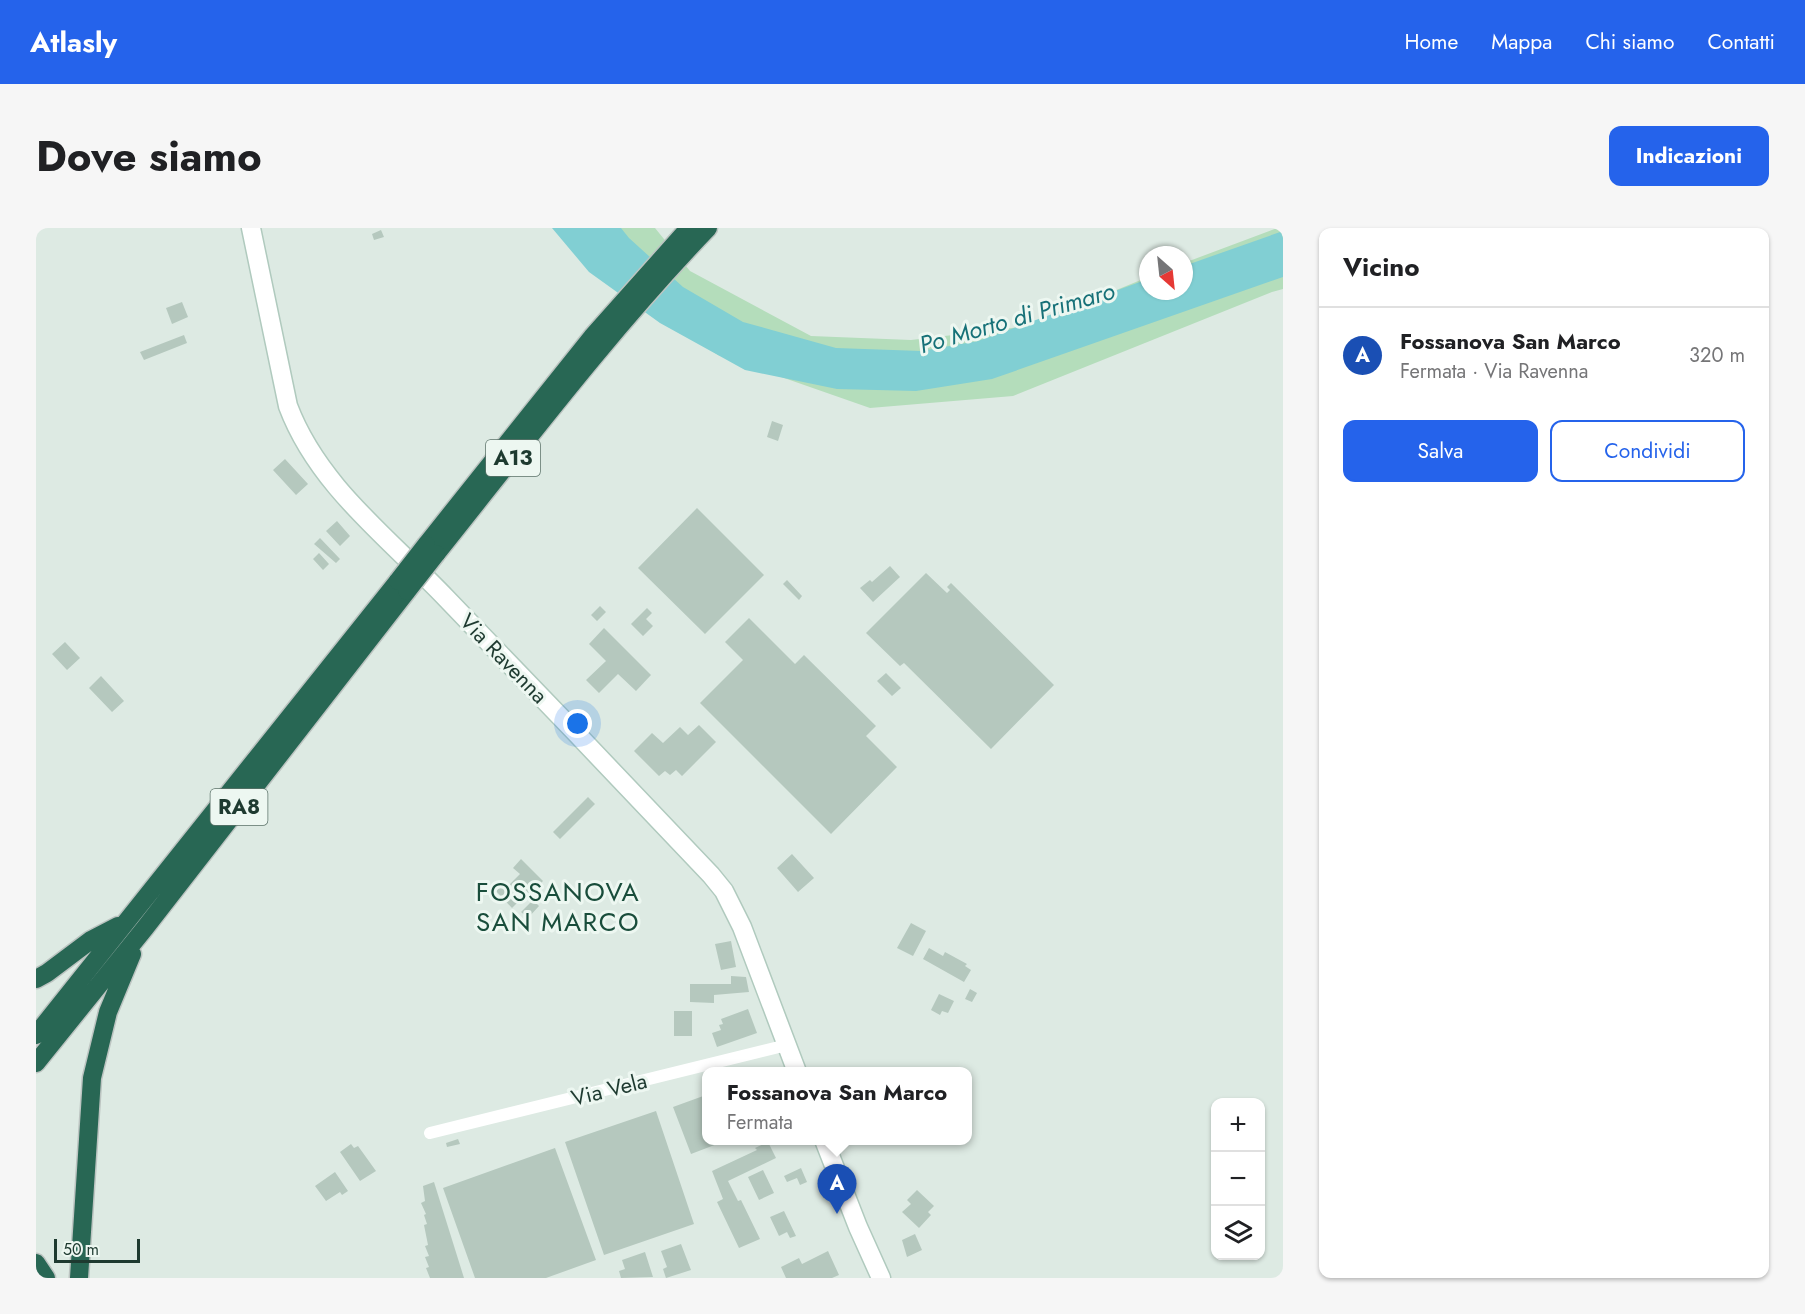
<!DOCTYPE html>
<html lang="it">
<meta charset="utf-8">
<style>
:root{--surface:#fff;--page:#f6f6f6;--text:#202124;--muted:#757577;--line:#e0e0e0;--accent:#2563eb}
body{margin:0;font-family:Jost,sans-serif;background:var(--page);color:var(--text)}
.controls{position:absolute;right:18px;bottom:18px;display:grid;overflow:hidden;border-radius:12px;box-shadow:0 2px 4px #0004}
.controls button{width:54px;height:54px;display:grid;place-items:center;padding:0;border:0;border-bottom:2px solid var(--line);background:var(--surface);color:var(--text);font:30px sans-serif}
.compass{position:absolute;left:1103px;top:18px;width:54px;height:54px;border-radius:50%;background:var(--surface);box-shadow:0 2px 4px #0004;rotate:153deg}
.scale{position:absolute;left:18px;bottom:15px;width:86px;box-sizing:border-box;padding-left:6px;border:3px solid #1e3a30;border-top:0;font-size:16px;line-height:21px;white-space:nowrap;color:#1e3a30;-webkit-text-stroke:4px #edf7f1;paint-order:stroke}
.you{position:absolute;left:542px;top:496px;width:21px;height:21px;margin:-15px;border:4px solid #fff;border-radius:50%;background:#1a73e8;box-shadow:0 0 0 9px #1a73e833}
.badge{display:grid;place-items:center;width:39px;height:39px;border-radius:50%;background:var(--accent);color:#fff;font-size:20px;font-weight:700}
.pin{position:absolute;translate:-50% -50px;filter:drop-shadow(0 2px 3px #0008)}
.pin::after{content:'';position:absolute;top:32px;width:21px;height:18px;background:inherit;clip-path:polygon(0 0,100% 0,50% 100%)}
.popup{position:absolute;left:666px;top:839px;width:270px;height:78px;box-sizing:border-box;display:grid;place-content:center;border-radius:12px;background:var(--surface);filter:drop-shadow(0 2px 4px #0005);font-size:20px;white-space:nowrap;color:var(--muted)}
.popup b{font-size:22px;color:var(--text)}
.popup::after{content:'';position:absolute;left:50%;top:100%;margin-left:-12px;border:12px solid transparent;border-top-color:var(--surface)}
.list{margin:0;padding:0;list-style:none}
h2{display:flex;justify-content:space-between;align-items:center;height:78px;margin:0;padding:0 24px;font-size:26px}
h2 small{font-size:20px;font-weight:400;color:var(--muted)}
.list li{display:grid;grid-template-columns:39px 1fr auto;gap:18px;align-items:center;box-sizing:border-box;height:96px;padding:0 24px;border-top:2px solid var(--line)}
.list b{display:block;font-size:22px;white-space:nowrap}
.list p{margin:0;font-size:20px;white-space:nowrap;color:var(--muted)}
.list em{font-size:20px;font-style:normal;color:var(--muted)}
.actions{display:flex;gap:12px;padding:18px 24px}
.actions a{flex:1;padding:14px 0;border:2px solid var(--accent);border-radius:12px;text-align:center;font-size:21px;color:var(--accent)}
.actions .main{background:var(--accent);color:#fff}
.icon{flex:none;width:33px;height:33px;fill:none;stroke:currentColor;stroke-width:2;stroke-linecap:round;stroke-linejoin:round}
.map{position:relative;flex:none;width:1247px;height:1050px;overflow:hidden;border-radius:12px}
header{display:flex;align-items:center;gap:36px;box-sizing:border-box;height:84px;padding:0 30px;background:var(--accent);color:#fff}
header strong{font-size:28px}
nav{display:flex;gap:33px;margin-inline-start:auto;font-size:21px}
.intro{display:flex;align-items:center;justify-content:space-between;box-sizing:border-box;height:144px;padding:0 36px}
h1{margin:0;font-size:42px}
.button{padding:15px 27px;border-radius:12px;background:var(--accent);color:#fff;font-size:21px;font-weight:700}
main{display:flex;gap:36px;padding:0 36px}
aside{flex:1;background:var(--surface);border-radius:12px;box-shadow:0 2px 4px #0004}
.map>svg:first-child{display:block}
.green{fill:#b4ddbb}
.water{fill:#81cfd3}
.building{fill:#b5c8be}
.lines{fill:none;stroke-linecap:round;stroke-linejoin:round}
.secondary-casing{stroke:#b0cabe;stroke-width:21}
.highway-casing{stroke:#bcc4c1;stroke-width:21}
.street{stroke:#fff;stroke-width:12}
.secondary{stroke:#fff;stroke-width:18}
.highway{stroke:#286754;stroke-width:18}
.highway-bridge-casing{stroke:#bcc4c1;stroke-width:21;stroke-linecap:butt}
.highway-bridge{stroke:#286754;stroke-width:18}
.labels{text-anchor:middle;stroke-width:6;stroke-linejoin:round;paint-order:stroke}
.shield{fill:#edf7f1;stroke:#5c736a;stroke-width:1.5}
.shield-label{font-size:21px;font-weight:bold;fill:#1e3a30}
.street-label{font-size:22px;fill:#1e3a30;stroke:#edf7f1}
.water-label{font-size:24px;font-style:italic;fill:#167178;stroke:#edf7f1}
.quarter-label{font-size:26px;letter-spacing:1.5px;fill:#194d3b;stroke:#edf7f1}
</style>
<header>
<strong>Atlasly</strong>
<nav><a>Home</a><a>Mappa</a><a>Chi siamo</a><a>Contatti</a></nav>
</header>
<div class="intro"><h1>Dove siamo</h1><a class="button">Indicazioni</a></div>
<main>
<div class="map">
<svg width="1247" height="1050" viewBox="0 0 1247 1050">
<rect width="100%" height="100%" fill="#ddeae3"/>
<!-- green -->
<path class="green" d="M530 0H619L654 43 775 108 875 112 993 98 1112 49V63H1148V35L1241 0H1247V61L1236 64 977 168 834 180 682 127 585 62Z"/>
<!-- water -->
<path class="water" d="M516 0H585L593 10 647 59 707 94 800 120 885 123 942 113 1112 51V63H1148V38L1247 3V49L956 151 880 163 801 161 709 142 624 95 553 44Z"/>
<!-- building -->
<path class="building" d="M345 2 348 9 338 12 336 6Z
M146 74 152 89 136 96 130 80Z
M148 107 151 115 108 132 104 124Z
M736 193 747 197 742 213 731 209Z
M249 231 272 256 260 267 237 242Z
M661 280 728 347 669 406 602 340Z
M301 293 314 308 304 318 290 303Z
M284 310 304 331 300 335 278 316Z
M283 325 293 336 287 342 277 331Z
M854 338 864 349 837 374 824 360 834 352 836 354Z
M890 345 911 365 914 362 911 359 915 355 1018 457 955 521 868 435 864 438 830 405Z
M751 352 766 368 763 372 747 356Z
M564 378 570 384 561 393 555 387Z
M611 380 616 385 610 391 617 398 607 408 595 396Z
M713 390 759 436 768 427 840 498 830 508 861 539 795 606 664 475 707 432 689 414Z
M568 400 615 447 600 463 582 446 563 465 550 452 570 433 553 416Z
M29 414 44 430 31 442 16 426Z
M850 445 865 460 856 468 841 453Z
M65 448 88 473 76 484 53 460Z
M663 497 680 514 646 548 640 542 634 547 629 543 623 548 598 523 616 505 627 515 644 499 652 507Z
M552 569 559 576 524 611 517 604Z
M756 626 778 650 762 664 741 640Z
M485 631 507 653 494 666 492 664 476 680 460 663 469 654 472 658 484 646 477 640Z
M497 672 503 678 492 690 485 684Z
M875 695 890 703 877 728 861 720Z
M695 713 700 739 685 742 679 716Z
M893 720 907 728 909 724 931 736 929 738 935 742 928 754 887 731Z
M695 748 710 749 713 764 678 767V775L654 774V756H695Z
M934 761 941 765 936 774 929 771Z
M903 766 918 773 912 785 906 783 904 787 895 782Z
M712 781 721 805 681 819 676 805 685 802 683 797 687 796 685 791Z
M638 783H656V808H638Z
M670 867V912L689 913 655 926 637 879Z
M620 883 658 996 568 1027 529 914Z
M422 911 424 916 411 919 410 915Z
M732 914 740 930 692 953 702 973 705 972 724 1011 703 1020 681 974 687 971 676 943 721 922 719 920Z
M315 916 318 920 322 918 340 943 324 953 304 924Z
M519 920 560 1032 510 1050H439L407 960Z
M765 940 771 954 764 957 761 950 751 954 748 948Z
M727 942 738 965 723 972 712 949Z
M299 944 312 963 306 967 304 964 290 973 279 958Z
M398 954 428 1050H394L390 1040 393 1039 389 1029 393 1028 389 1018 392 1017 388 997 391 996 388 987 390 986 385 975 389 973 387 958Z
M881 962 898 978 892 984 895 987 883 1000 866 984 875 976 871 972Z
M748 983 760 1008 754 1010 751 1004 743 1008 734 989Z
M879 1006 886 1022 871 1029 866 1012Z
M645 1016 655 1042 630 1050 627 1041 631 1039 625 1023Z
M792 1023 803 1047 796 1050H750L745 1039 763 1030 766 1036Z
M609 1024 617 1049 585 1050 583 1043 589 1041 586 1032Z"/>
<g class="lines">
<!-- secondary casing -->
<g class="secondary-casing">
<path id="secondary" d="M215 0 252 178C282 258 353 310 410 370 499 462 587 554 675 647L688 663 706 699 761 844
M788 912 822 999 845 1050"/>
</g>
<!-- highway casing -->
<g class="highway-casing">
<path id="highway" d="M390 317 556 109 653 0
M400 326C488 216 574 102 672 0
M0 751 11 745 55 712 82 698
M0 807 362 353
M0 835 109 700 371 363
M0 1035 10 1050
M43 1050 56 850 72 784 96 726"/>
</g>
<!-- street -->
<path class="street" d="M394 905 751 817"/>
<!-- secondary -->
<use href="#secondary" class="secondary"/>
<!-- highway -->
<use href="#highway" class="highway"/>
<!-- highway-bridge casing -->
<g class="highway-bridge-casing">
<path id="highway-bridge" d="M362 353 390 317
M371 363 400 326"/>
</g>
<!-- highway-bridge -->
<use href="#highway-bridge" class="highway-bridge"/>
</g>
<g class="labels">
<!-- shield labels -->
<g class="shield">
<rect x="450" y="212" width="54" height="36" rx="4.5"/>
<rect x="174.5" y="561" width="57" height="36" rx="4.5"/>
</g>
<g class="shield-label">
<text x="477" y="237">A13</text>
<text x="203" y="586">RA8</text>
</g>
<!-- street labels -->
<g class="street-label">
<text transform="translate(468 430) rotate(46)" y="8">Via Ravenna</text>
<text transform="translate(573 861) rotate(-14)" y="8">Via Vela</text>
</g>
<!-- water labels -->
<g class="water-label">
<text transform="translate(981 90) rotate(-16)" y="8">Po Morto di Primaro</text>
</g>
<!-- quarter labels -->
<g class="quarter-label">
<text x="522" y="673">FOSSANOVA<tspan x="522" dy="30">SAN MARCO</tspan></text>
</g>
</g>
</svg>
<div class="controls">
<button>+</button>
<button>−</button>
<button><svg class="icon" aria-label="layers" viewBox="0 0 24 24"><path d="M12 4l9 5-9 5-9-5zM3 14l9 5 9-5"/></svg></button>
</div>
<svg class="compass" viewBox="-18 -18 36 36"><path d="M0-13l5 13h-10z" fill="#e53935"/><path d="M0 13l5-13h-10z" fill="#757577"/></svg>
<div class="scale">50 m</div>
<div class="you"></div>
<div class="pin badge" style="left:801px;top:986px;background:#1a4fb4">A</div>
<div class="popup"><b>Fossanova San Marco</b>Fermata</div>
</div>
<aside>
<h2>Vicino<small></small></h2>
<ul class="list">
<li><span class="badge" style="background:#1a4fb4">A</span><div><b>Fossanova San Marco</b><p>Fermata · Via Ravenna</p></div><em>320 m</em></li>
</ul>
<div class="actions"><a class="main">Salva</a><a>Condividi</a></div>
</aside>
</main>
